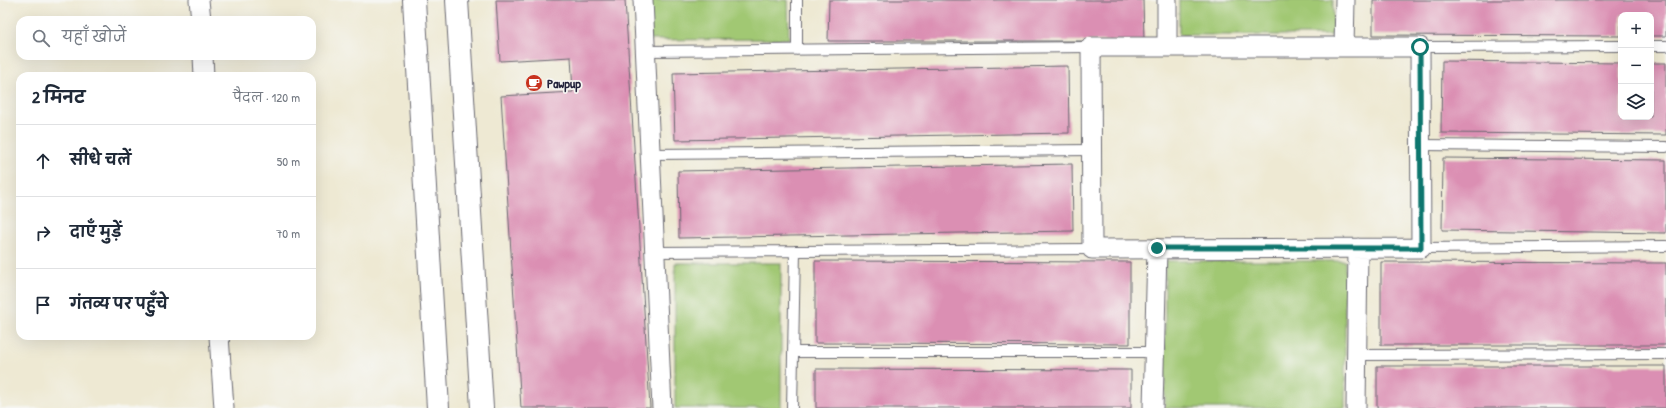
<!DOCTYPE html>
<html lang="hi">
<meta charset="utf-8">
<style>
:root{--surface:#fff;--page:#f2f2f3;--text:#1f2937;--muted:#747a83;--line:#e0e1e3}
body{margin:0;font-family:"Patrick Hand","Playpen Sans Deva",sans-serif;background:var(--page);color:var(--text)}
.controls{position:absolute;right:12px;top:12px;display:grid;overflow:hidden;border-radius:8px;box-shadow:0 4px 16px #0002}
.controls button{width:36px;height:36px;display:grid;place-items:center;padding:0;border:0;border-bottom:1px solid var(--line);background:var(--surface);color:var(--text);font:20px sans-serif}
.stop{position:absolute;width:12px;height:12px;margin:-9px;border:3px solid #0f766e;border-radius:50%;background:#fff}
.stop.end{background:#0f766e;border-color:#fff;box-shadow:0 1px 4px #0008}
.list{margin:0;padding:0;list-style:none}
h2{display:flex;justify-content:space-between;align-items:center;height:52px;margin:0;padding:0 16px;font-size:17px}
h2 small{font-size:13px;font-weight:400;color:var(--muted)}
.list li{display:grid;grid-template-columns:26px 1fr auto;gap:12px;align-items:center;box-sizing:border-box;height:72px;padding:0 16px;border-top:1px solid var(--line)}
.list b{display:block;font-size:15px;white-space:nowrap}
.list em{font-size:13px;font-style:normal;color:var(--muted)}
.icon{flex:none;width:22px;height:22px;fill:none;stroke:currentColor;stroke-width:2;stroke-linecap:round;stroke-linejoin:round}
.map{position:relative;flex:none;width:1666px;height:408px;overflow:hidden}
.search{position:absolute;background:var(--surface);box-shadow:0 4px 16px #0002;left:16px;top:16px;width:300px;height:44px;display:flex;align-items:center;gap:10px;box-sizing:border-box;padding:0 14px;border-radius:12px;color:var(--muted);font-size:15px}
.panel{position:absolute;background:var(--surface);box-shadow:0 4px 16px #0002;left:16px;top:72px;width:300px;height:268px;border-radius:12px}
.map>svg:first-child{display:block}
.green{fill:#a1c873;stroke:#627557}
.building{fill:#db8fb3}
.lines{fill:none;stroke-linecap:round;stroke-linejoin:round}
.service-casing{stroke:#696870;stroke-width:12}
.minor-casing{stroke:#696870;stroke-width:21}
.tertiary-casing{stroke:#696870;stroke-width:24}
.service{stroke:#fff;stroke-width:10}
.minor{stroke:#fff;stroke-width:19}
.tertiary{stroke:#fff;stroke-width:22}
.route{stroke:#0f766e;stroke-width:5}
.labels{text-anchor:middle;stroke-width:3.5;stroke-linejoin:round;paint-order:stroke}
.poi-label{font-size:13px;font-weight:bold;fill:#22223b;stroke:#f6f6f2;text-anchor:start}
</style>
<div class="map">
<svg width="1666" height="408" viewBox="0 0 1666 408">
<rect width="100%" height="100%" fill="#f6f6f2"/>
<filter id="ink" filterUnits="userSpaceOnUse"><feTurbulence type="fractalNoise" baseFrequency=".025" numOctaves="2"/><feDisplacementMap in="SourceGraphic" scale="8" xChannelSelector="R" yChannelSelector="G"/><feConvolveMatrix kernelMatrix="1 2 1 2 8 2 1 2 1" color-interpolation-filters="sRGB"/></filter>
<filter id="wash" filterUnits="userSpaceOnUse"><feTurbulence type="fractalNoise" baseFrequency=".012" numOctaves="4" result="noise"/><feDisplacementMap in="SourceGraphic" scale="16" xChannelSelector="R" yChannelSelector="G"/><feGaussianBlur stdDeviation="0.9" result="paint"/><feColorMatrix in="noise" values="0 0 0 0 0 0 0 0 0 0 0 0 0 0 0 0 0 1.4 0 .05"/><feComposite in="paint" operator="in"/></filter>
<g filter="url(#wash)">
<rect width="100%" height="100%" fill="#eee9d3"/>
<!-- green -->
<path class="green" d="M650 0H788L789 39 650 40Z
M1179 0H1333V35H1179Z
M1165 261H1345V408H1165Z
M675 263H781V408H675Z"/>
<g id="blocks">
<!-- building -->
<path class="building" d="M496 0H625L650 408H521L501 96 573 92 571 57 500 61Z
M829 0H1143L1144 41H828Z
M1373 0H1666V36H1651V15H1621V36L1373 35Z
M1442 61 1621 63V117H1651V63H1666V135L1441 133Z
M1068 66 1069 133 675 140 673 73Z
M1443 158 1666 160V233L1442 230Z
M1072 164 1073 231 679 238 678 171Z
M815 261 1130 262V344L815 343Z
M1381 262 1666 263V345H1381Z
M1377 366H1666V408H1377Z
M816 369 1131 370V408H816Z"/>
</g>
</g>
<g filter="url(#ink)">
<use href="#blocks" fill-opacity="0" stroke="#696870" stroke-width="1"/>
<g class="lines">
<!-- service casing -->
<g class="service-casing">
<path id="service" d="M1651 46H1666
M1420 47 1621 46
M797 50V0
M645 51 1091 47
M1420 145 1666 147
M650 154 1092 150
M1421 248 1666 246
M655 252 1092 249
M793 352H1154
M1357 355 1666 354
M792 408 795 251"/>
</g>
<!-- minor casing -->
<g class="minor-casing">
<path id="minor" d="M199 0 201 20
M643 0 662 408
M1167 0V47
M1091 47H1420L1421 248 1092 249Z
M1344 47 1345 0
M203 56 204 76
M219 336 224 408
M1153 408 1157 249
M1356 408 1358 248"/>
</g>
<!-- tertiary casing -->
<g class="tertiary-casing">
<path id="tertiary" d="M414 0 438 408
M457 0 482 408"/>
</g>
<!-- service -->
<use href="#service" class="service"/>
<!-- minor -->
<use href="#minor" class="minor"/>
<!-- tertiary -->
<use href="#tertiary" class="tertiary"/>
</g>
</g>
<g class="lines" filter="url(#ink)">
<!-- route -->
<path class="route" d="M1157 248H1421L1420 47"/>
</g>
<!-- icons -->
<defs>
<g id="cafe-disc" transform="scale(0.9)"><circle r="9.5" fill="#c8321e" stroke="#f6f6f2"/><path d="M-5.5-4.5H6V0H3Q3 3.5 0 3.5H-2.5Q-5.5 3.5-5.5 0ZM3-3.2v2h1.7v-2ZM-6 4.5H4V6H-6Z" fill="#fff"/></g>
</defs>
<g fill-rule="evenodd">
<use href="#cafe-disc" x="534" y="83"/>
</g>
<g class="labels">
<!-- poi labels -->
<g class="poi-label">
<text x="547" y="88">Pawpup</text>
</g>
</g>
</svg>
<div class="controls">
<button>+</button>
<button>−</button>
<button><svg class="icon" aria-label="layers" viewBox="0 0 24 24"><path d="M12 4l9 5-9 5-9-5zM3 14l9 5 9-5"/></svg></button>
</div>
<div class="stop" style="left:1420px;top:47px"></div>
<div class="stop end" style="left:1157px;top:248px"></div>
<div class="search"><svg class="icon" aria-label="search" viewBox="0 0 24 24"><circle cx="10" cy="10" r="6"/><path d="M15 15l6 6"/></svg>यहाँ खोजें</div>
<section class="panel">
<h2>2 मिनट<small>पैदल · 120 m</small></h2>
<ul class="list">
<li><svg class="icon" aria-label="ahead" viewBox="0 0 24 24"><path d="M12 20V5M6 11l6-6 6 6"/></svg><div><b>सीधे चलें</b></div><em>50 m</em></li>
<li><svg class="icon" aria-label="right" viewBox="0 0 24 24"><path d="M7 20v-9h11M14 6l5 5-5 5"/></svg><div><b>दाएँ मुड़ें</b></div><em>70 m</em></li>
<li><svg class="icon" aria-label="arrive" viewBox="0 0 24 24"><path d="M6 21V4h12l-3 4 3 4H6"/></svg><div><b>गंतव्य पर पहुँचे</b></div></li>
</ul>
</section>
</div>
